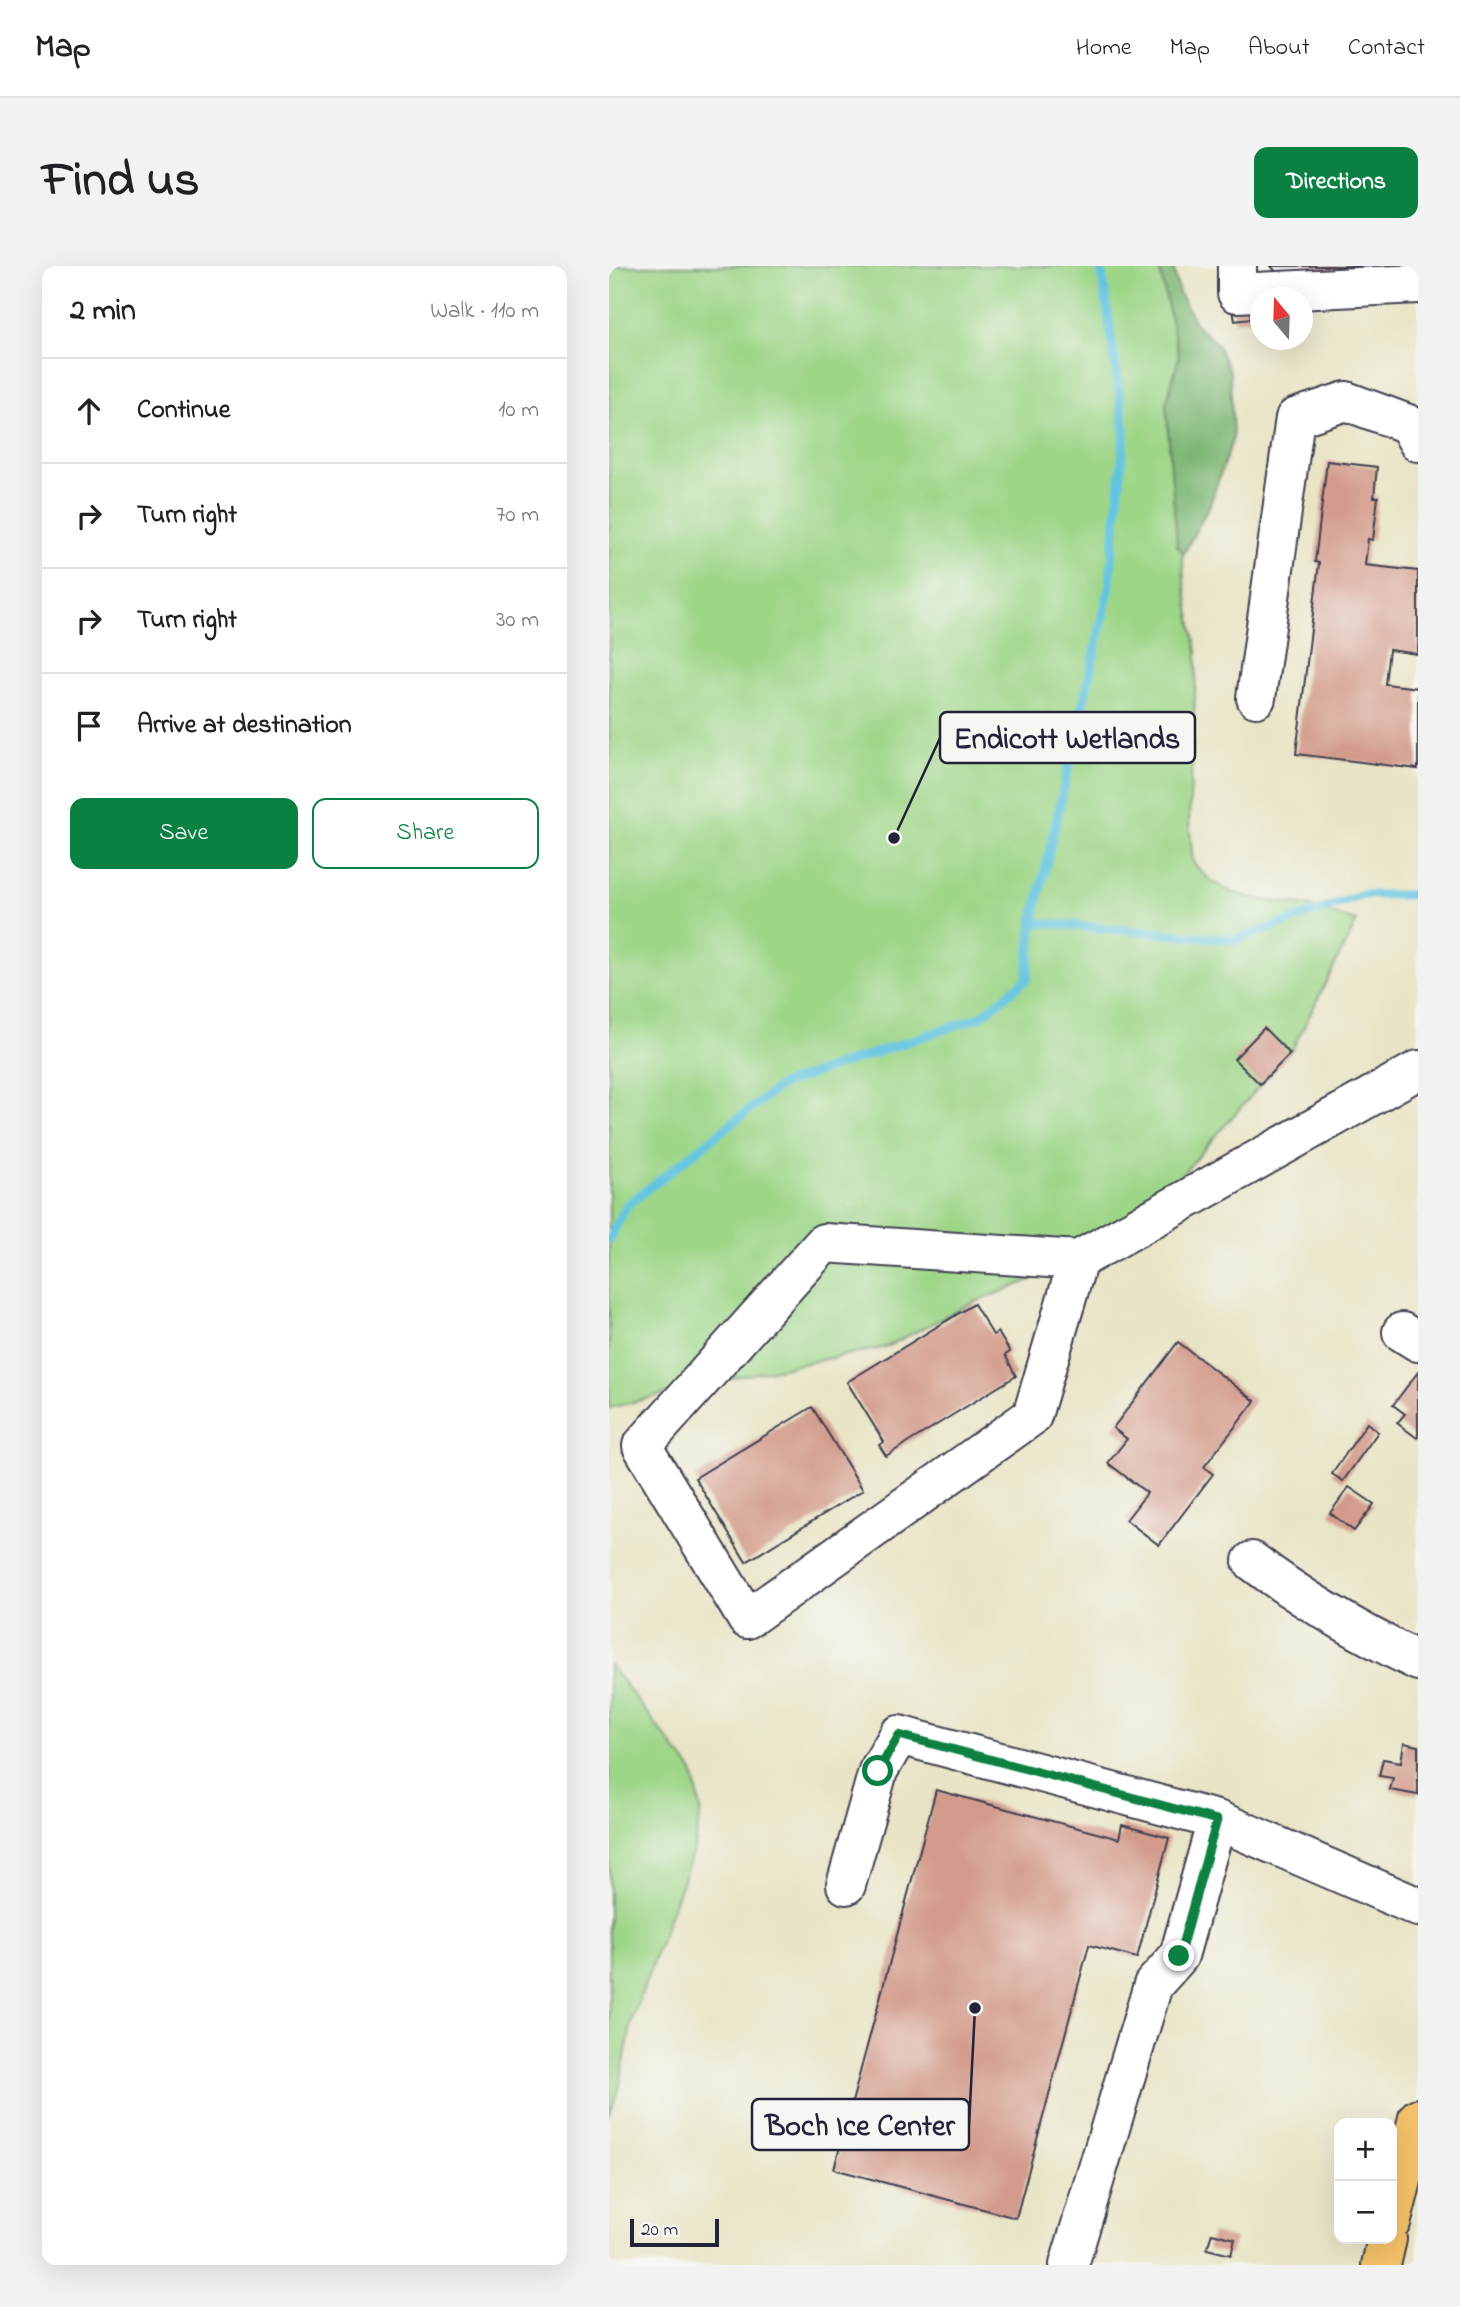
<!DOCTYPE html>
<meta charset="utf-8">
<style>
:root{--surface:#fff;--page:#f2f2f2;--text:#202124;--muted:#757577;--line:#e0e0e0;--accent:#0b8043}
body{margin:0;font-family:"Indie Flower",sans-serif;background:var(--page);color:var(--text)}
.controls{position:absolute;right:21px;bottom:21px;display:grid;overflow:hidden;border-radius:14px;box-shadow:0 7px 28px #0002}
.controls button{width:63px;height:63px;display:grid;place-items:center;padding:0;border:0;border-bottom:2px solid var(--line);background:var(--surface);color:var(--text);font:35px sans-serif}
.compass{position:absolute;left:641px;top:21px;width:63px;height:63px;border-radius:50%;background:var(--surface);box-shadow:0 7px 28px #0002;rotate:341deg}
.scale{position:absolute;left:21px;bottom:18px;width:89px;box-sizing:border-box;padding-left:7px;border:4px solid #22223b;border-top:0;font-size:19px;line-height:24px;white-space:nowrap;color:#22223b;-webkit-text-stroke:5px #f6f6f2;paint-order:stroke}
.stop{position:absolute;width:21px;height:21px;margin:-16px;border:5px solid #0b8043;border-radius:50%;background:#fff}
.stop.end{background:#0b8043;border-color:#fff;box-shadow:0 2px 7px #0008}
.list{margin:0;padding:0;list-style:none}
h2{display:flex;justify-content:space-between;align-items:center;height:91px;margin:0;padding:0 28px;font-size:30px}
h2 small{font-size:23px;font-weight:400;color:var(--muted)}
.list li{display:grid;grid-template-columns:46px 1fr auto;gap:21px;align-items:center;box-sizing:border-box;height:105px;padding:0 28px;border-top:2px solid var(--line)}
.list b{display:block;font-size:26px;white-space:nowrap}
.list em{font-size:23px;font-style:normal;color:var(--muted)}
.actions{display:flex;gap:14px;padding:21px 28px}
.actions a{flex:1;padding:16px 0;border:2px solid var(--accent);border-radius:14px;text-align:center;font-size:24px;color:var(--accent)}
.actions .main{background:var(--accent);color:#fff}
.icon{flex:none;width:38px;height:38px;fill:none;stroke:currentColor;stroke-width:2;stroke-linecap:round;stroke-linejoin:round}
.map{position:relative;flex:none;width:809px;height:1999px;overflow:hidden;border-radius:14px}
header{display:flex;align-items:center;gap:42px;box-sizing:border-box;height:98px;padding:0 35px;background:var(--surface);border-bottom:2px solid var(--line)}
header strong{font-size:33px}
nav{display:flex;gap:38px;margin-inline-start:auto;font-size:24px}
.intro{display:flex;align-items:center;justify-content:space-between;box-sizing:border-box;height:168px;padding:0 42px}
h1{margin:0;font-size:49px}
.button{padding:18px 32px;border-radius:14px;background:var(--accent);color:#fff;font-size:24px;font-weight:700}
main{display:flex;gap:42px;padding:0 42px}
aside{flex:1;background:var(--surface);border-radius:14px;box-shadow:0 7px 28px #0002}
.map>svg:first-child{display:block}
.green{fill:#9ed688;stroke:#607c62;stroke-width:2}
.forest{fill:#7eb774;stroke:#506c58;stroke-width:2}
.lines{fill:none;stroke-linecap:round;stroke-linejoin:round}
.stream{stroke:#62c4e0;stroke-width:9}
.building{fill:#d39b8b}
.minor-casing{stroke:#403f50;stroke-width:42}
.major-casing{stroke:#403f50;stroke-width:42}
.minor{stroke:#fff;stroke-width:38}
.major{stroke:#f4c16a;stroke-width:38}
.route{stroke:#0b8043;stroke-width:9}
.leader{fill:none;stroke:#22223b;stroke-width:2.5}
.callout-dot{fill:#22223b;stroke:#f6f6f2;stroke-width:2.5}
.callout{fill:#f6f6f2;stroke:#22223b;stroke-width:2.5}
.callout-label{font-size:30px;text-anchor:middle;font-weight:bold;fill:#22223b}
</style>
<header>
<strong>Map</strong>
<nav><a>Home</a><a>Map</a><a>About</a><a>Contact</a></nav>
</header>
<div class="intro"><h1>Find us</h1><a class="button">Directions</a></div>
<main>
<aside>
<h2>2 min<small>Walk · 110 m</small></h2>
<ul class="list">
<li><svg class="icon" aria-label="ahead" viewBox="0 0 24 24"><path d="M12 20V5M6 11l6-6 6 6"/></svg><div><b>Continue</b></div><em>10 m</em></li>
<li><svg class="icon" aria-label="right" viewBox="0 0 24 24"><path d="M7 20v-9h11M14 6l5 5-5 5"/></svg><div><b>Turn right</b></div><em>70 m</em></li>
<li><svg class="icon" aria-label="right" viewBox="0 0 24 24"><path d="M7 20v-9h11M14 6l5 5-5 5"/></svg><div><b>Turn right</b></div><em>30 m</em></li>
<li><svg class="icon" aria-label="arrive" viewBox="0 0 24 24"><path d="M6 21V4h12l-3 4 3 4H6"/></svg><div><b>Arrive at destination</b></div></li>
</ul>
<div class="actions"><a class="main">Save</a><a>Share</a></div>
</aside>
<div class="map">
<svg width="809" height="1999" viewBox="0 0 809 1999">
<rect width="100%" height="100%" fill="#f6f6f2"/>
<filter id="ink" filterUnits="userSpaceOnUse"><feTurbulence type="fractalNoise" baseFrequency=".0143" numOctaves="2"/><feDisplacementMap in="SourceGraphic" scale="14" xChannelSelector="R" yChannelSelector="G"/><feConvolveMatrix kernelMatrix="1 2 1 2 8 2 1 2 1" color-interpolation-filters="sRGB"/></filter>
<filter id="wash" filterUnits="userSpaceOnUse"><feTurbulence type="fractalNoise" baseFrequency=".00686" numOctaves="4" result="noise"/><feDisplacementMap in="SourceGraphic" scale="28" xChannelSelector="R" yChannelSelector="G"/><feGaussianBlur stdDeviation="1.57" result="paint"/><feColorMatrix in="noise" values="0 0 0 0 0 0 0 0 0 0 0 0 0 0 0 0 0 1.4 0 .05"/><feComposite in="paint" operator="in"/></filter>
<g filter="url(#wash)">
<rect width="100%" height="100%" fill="#e8e4c5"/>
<!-- green -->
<path class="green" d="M0 0H550L570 90 564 113 575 316 588 386 580 555 584 596C609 630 647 634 685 638 706 640 728 650 748 655L684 782 561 922 424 1013 361 1038 277 1081 123 1112 0 1142Z
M0 1398 84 1506 92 1544 86 1580 23 1754 11 1818 0 1850Z"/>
<!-- forest -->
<path class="forest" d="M550 0H564L570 27 588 60 608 78 621 106 624 172 601 238 575 287 568 280 557 138 570 90Z"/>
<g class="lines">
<!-- stream -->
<path class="stream" d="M492 0 516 165 500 324 424 656 627 674 754 629H809
M0 974 18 939 172 819 371 751 418 713 424 656"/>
</g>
<g id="blocks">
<!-- building -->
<path class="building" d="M662 0H809L669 8Z
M639 35 642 53 626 55 623 38Z
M718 195 768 201 765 231H769L764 274 759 273 756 299 809 305V388L780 384 776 418 809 422V503L687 488 710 297 706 296Z
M655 762 681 788 651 818 625 793Z
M365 1038 384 1069 389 1066 401 1086 396 1089 407 1110 277 1190 270 1179 275 1176 238 1116Z
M569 1076 646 1135 595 1201 604 1208 550 1279 517 1254 538 1227 499 1197 518 1173 504 1162Z
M809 1106V1171L808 1172 788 1157 796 1148 784 1139Z
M203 1141 254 1224 137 1296 86 1212Z
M758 1157 769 1166 734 1215 723 1208Z
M740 1221 765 1238 745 1265 721 1247Z
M795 1477 809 1480V1529L781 1524 784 1512 770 1510 774 1493 792 1496Z
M327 1524 510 1573 513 1559 560 1572 528 1692 480 1679 407 1952 225 1903Z
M603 1967 626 1973 622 1989 598 1983Z"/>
</g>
</g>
<g filter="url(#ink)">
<use href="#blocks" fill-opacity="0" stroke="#403f50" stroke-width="2"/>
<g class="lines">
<!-- minor casing -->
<g class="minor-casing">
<path id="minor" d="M628 0V27L809 18
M647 432 686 152 737 135 799 158 809 176
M469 994 423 1150 138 1353 33 1180 215 977 469 994 809 804
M793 1066 809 1076
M643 1295C695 1335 750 1366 809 1395
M608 1554 809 1641
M237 1619 269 1505 290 1469 608 1554 570 1690 544 1719 460 1999"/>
</g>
<!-- major casing -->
<g class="major-casing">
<path id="major" d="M783 1954 809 1852
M772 1999 778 1973"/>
</g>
<!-- minor -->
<use href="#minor" class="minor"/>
<!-- major -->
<use href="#major" class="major"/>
</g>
</g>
<g class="lines" filter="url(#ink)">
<!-- route -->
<path class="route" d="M269 1505 290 1469 608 1554 570 1690"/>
</g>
<!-- callouts -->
<path class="leader" d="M285 572L331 472M366 1742L360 1859"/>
<g class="callout-dot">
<circle cx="285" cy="572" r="7"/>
<circle cx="366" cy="1742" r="7"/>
</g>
<g class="callout">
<rect x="331" y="446" width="255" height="51" rx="7"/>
<rect x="143" y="1833" width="217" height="51" rx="7"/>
</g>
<g class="callout-label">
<text x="458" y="482">Endicott Wetlands</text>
<text x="251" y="1869">Boch Ice Center</text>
</g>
</svg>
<div class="controls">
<button>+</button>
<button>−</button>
</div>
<svg class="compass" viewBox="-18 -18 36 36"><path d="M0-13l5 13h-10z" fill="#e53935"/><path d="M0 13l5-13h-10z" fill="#757577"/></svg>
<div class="scale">20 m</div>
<div class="stop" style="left:269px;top:1505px"></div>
<div class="stop end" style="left:570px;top:1690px"></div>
</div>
</main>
